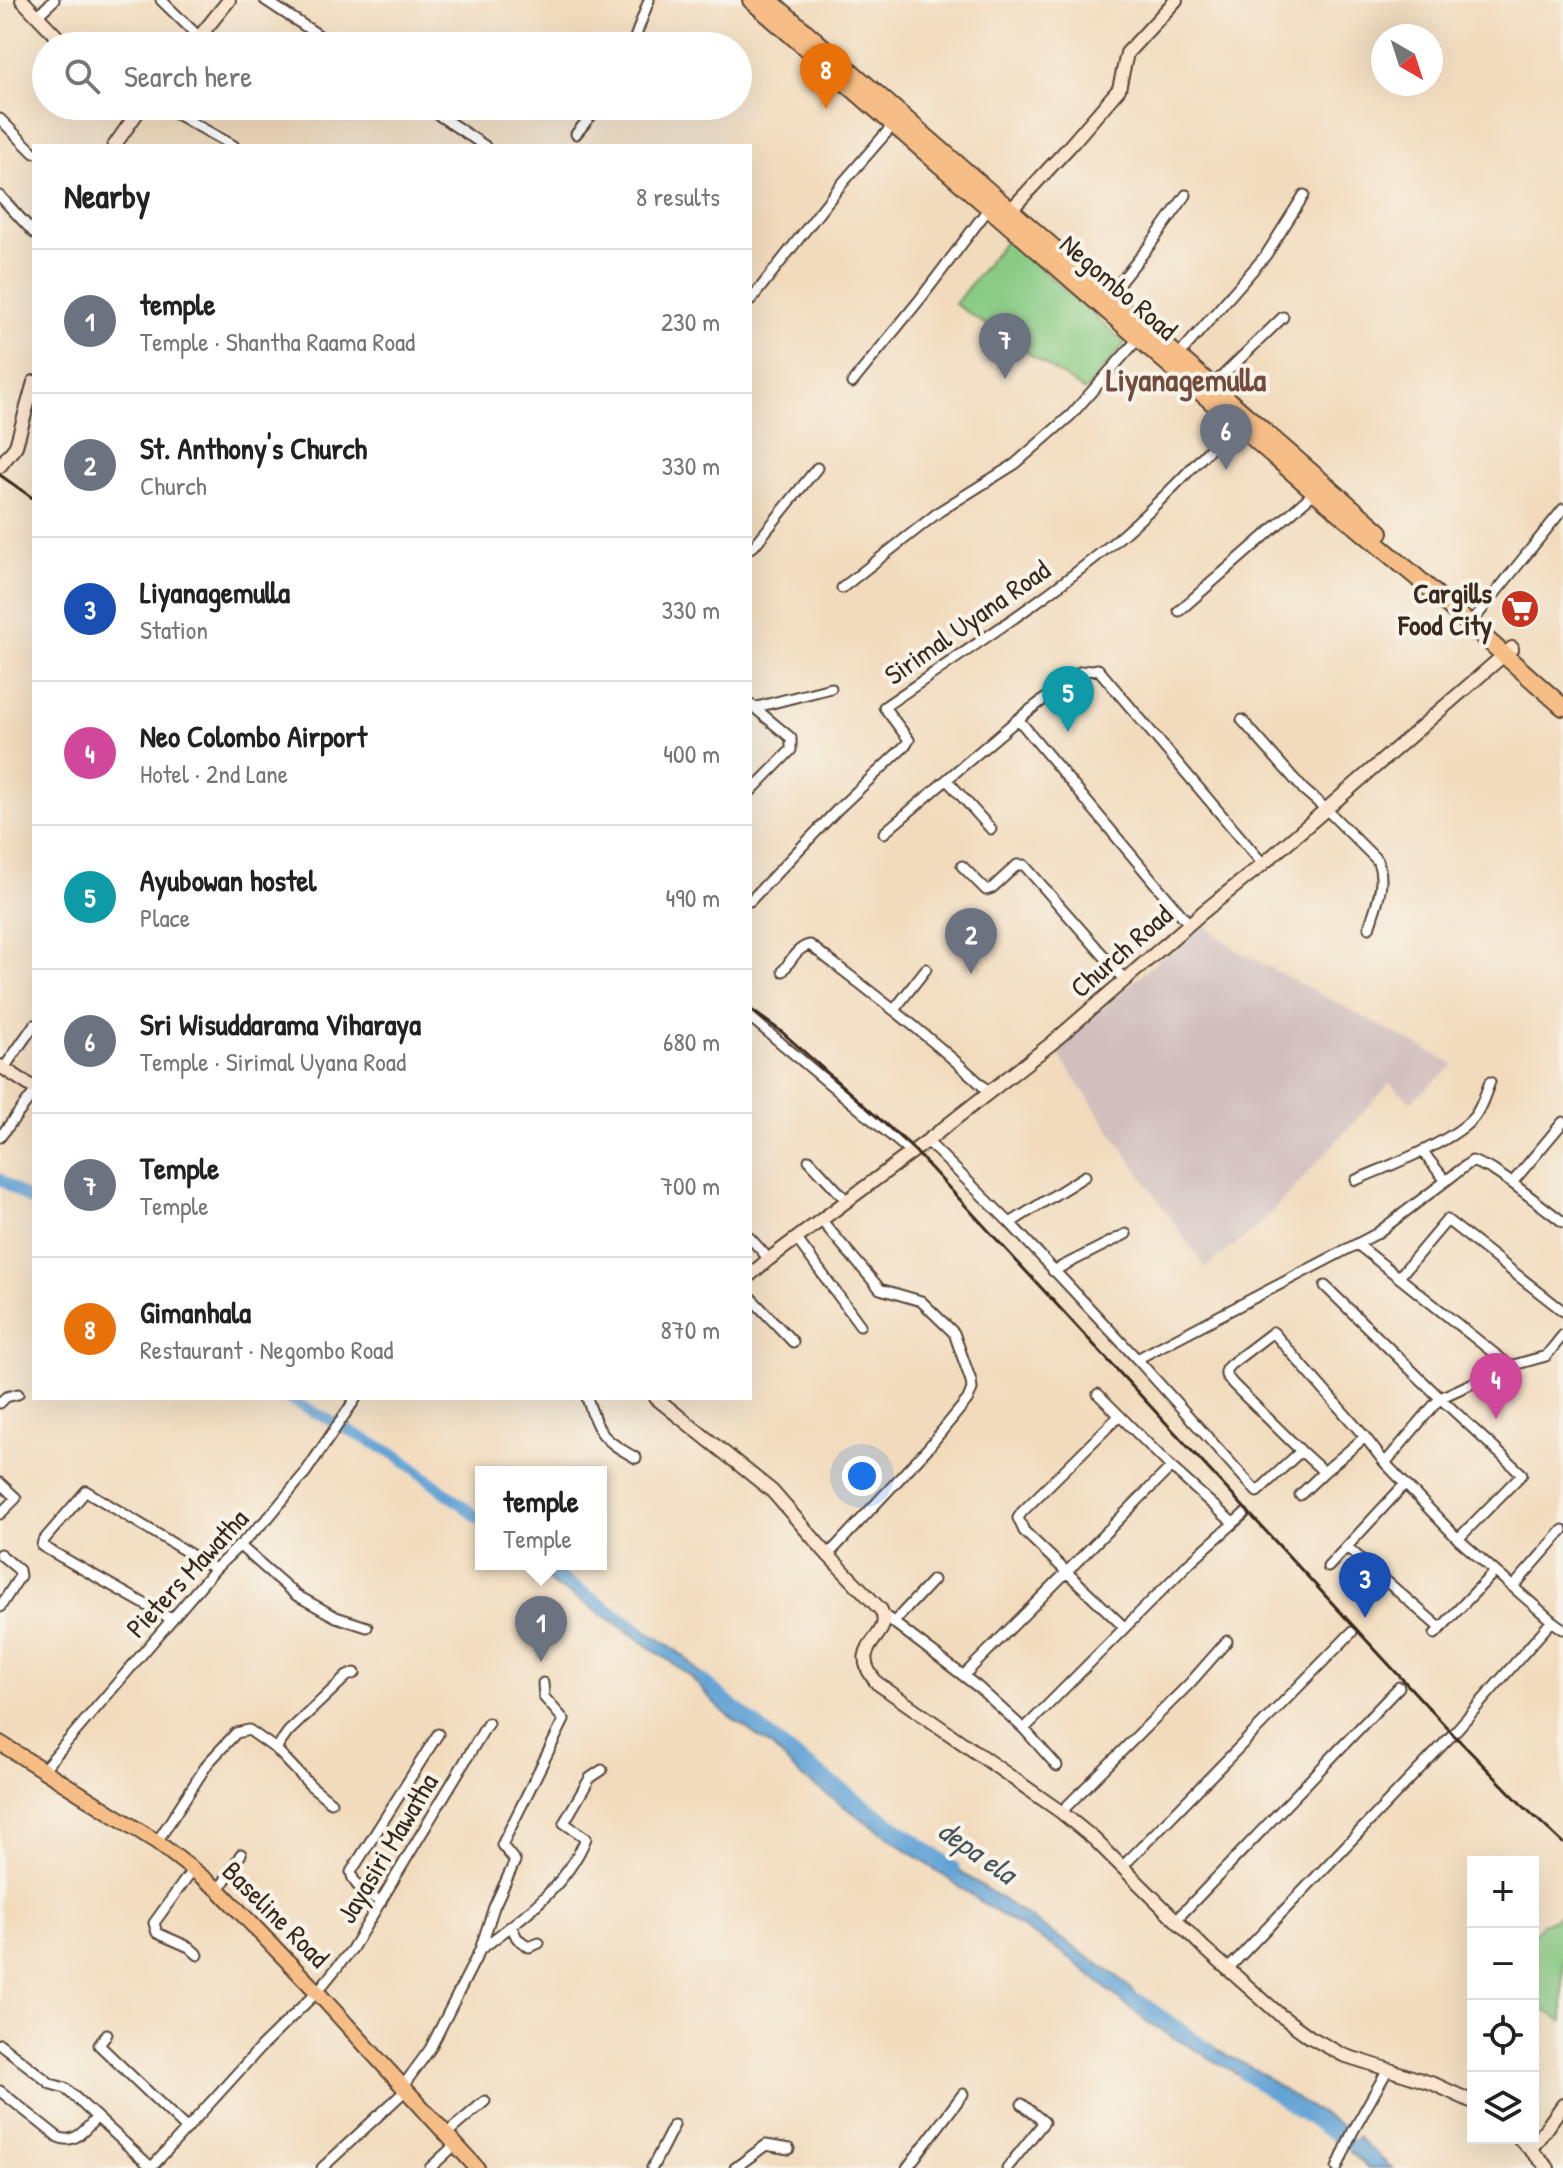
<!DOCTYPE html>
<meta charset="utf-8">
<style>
:root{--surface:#fff;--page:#f2f2f2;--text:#222;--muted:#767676;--line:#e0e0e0;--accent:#c8321e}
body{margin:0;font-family:"Patrick Hand",sans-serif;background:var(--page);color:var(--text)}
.controls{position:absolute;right:24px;bottom:24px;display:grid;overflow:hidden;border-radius:0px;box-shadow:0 8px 32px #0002}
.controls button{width:72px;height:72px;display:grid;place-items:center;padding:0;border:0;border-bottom:2px solid var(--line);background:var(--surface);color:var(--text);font:40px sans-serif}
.compass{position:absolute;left:1371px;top:24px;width:72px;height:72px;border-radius:50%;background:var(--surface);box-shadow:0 8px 32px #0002;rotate:141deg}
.you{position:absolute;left:862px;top:1476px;width:28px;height:28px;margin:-20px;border:6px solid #fff;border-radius:50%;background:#1a73e8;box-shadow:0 0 0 12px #1a73e833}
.badge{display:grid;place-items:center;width:52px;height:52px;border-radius:50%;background:var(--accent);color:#fff;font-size:26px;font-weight:700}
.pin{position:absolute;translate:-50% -66px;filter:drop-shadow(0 2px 4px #0008)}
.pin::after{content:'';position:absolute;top:42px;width:28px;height:24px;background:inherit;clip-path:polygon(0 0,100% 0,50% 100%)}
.popup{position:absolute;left:475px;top:1466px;width:132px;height:104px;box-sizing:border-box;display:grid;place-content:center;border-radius:0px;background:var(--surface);filter:drop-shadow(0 2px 6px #0005);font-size:26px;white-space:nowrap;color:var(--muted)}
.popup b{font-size:30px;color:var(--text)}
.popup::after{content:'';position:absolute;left:50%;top:100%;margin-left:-16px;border:16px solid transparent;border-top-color:var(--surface)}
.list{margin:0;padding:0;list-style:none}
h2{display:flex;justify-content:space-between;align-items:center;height:104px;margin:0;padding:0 32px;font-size:34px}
h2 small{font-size:26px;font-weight:400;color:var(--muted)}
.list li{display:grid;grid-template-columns:52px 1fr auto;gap:24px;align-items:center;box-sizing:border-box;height:144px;padding:0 32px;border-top:2px solid var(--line)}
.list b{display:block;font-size:30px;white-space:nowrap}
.list p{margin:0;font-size:26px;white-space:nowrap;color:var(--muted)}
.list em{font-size:26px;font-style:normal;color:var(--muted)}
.icon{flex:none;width:44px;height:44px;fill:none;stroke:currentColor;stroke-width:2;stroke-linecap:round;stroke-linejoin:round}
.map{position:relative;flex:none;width:1563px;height:2168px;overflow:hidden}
.search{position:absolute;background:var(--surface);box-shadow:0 8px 32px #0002;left:32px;top:32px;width:720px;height:88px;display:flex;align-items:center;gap:20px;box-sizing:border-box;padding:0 28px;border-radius:44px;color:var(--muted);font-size:30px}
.panel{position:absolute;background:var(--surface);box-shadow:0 8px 32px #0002;left:32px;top:144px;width:720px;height:1256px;border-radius:0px}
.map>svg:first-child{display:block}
.industrial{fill:#d1bfbd}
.green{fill:#89cb84;stroke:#627a51;stroke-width:2}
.water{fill:#61a2d5;stroke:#4e667a;stroke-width:2}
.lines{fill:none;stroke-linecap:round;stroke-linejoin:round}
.canal{stroke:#61a2d5;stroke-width:11}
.street-casing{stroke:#564536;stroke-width:13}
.secondary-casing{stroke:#564536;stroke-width:16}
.primary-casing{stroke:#564536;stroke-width:18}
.highway-casing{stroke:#564536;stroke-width:20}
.street{stroke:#fff;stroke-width:9}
.secondary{stroke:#fbe5cf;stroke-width:12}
.primary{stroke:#f6be86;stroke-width:14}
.highway{stroke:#f6be86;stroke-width:16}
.rail{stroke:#3b2a1e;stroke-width:3}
.labels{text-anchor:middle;stroke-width:8;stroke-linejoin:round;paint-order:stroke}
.street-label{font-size:28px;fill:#3b2a1e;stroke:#f7f3e8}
.poi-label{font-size:28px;font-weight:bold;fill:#3b2a1e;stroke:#f7f3e8;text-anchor:end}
.water-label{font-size:30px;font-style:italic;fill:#48545e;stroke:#f7f3e8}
.quarter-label{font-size:32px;font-weight:bold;fill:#744c3e;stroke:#f7f3e8}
</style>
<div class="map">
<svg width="1563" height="2168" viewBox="0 0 1563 2168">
<rect width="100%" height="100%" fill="#f7f3e8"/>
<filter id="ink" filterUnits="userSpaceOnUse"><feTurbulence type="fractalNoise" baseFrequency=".0125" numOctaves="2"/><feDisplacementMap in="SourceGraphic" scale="16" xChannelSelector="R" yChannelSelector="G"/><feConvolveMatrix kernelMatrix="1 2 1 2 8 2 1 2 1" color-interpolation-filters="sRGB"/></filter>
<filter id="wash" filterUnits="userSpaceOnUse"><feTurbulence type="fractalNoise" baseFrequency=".006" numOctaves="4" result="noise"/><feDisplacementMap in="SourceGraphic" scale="32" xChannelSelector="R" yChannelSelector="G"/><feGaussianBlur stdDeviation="1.8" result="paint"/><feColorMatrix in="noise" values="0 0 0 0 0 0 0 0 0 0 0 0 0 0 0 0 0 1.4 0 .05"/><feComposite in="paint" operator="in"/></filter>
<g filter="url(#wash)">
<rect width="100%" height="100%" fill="#f2dbbd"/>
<!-- industrial -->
<path class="industrial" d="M1201 923 1238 951 1455 1065 1411 1101 1390 1083 1259 1226 1205 1268 1055 1050Z"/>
<!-- green -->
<path class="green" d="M1007 239 1125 343 1085 391 955 304Z
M1563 1911V2021L1542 2009 1533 2000V1936L1542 1924 1555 1919Z"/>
<!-- water -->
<path class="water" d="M533 1564H540L561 1581 669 1645 686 1658 728 1704 787 1749 918 1843 1118 1977 1167 2024 1256 2070 1290 2095 1347 2129 1342 2141 1255 2084 1147 2022 1063 1953 990 1908 802 1777 772 1747 721 1710 689 1675 617 1624 569 1593 555 1587Z
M1357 2137 1392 2168H1368L1349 2151Z"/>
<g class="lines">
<!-- canal -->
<path class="canal" d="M0 1179 34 1203
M287 1398 398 1456 481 1520
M541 1564 641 1631
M702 1679 787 1749 954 1867
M1140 2000 1211 2050
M1244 2075 1326 2131 1357 2148"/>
</g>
</g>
<g filter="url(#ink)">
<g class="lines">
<!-- street casing -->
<g class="street-casing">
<path id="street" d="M161 0 199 37
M265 0 335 46
M37 16 54 0
M632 46 649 0
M162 106 234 146
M425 106 485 146
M0 119 34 153
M576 134 599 106
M0 196 34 233
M1109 296 1150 245 1186 195
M750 301 840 186 894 124
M1178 356 1266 255 1304 195
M852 383 921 298 989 208
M1212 386 1283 317
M750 548 754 546 817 468
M842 588 940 511 1015 464 1071 415 1138 339
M1179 611 1315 492
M1476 617 1563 509
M750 704 791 738V750L750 792
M753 708 831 688
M1018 719 1189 924
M1242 720 1304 790 1326 809 1377 860C1387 882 1376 905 1369 928
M947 780 991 829
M884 833 1018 719 1080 672 1098 669 1263 864
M962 866 986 890 992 888 1017 865H1024L1125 980
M750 901 837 810 905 746 909 740 884 707C961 654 1041 603 1113 543 1157 506 1196 464 1235 422
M783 971C790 962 797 947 810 945 872 993 934 1039 990 1093
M894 1010 926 969
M750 1017 912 1153
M4 1068 34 1025
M1563 1122 1512 1183 1563 1222
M0 1137 34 1093
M927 1141 1010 1223 1137 1359 1376 1234 1472 1161 1491 1169 1512 1183
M1422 1151 1446 1181
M809 1160 847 1201
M1356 1180C1388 1166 1453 1142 1474 1117 1482 1107 1485 1094 1490 1082
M821 1220 880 1289 921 1301 954 1333 971 1381 972 1389 968 1399 928 1448 828 1555
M1010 1223 1085 1176
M750 1238 769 1259
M796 1238 860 1325
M1357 1244 1510 1366
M1053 1271 1126 1234
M1399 1277 1447 1220 1563 1311
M1325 1286 1440 1398 1522 1474 1458 1539
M750 1297 793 1342
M1137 1359 1257 1492 1301 1451 1324 1472 1365 1437
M1098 1394 1171 1467 1233 1523
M587 1398C599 1435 602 1439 636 1458
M0 1403 6 1397 18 1394
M1119 1416 1022 1512 1018 1518 1024 1531 1124 1627
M1301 1451 1233 1384 1226 1375V1369L1231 1364 1273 1332 1365 1437 1385 1463 1458 1539 1552 1621 1563 1629
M1385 1463 1440 1398 1510 1366 1546 1356 1563 1335
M0 1483 16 1498 0 1514
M1300 1495 1324 1472
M239 1545 296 1595 336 1617 367 1627
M1347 1547 1440 1628
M0 1554 19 1570 20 1576 0 1607
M1328 1567 1405 1484
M1513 1587 1563 1530
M885 1616 978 1687 1024 1729 1057 1766
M171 1619 42 1546 43 1541 86 1491 215 1569
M893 1623 933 1580
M1435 1634 1495 1571
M964 1675 1171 1467
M1024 1729 1191 1561 1244 1514
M276 1749 288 1732 347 1676 355 1673
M42 1771 215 1569 269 1517 305 1473 356 1398
M1061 1812 1190 1683 1227 1641
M157 1842 208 1763 236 1733 249 1730 276 1749 310 1785 331 1802
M1123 1866 1352 1632
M193 1869 154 1923 157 1933 189 1947 198 1955
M219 1890 241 1854
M381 1902C368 1894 354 1888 351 1872L438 1734
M1176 1920 1399 1687
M511 1926 517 1938 529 1947 539 1943
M481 1949C521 1919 567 1886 586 1838L564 1823 590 1778 602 1770
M1227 1970 1453 1734 1552 1621
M107 2034 99 2045 187 2129
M0 2044 51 2084 65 2088 151 2167
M403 2086 430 2049 480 1950 494 1907 515 1861 502 1845 564 1720 544 1697 543 1683
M0 2091 58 2137C74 2145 85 2130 96 2118
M446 2134 485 2101
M151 2168 260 2048 317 1992 352 1949 488 1723
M322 2168 406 2090
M430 2168 455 2145
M652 2168 674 2125
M735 2168 766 2145 789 2149
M907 2168 963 2094
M1007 2168 1044 2122 1022 2104
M1337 2168 1352 2133 1388 2069"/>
</g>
<!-- secondary casing -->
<g class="secondary-casing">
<path id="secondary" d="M22 0 66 46
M192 46 229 0
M114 146 142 106
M1007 214 1069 147 1119 89 1127 53 1176 0
M0 466 16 446 34 382
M0 1066 34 1088
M750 1275 769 1259 927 1141 1052 1043 1203 912 1263 864 1512 648
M656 1398 772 1491 828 1555 881 1610C896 1638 843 1644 877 1683L1061 1812 1094 1839 1204 1948 1280 2015 1310 2037 1343 2055 1434 2084 1473 2102
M1519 2138 1548 2168
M1531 2149 1563 2105"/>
</g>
<!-- primary casing -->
<g class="primary-casing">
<path id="primary" d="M0 1743 157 1842 219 1890 317 1992 477 2168"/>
</g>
<!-- highway casing -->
<g class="highway-casing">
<path id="highway" d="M751 0 1315 492 1414 575 1563 707
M769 0 1380 532"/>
</g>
<!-- street -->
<use href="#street" class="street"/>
<!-- secondary -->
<use href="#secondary" class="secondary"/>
<!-- primary -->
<use href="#primary" class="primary"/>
<!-- highway -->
<use href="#highway" class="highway"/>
<!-- rail -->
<path class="rail" d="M0 475 34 499
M750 1009 782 1032 915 1151 1453 1734 1521 1804 1563 1843"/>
</g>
</g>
<!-- icons -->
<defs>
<g id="supermarket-disc" transform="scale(2)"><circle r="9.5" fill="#c8321e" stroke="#f7f3e8"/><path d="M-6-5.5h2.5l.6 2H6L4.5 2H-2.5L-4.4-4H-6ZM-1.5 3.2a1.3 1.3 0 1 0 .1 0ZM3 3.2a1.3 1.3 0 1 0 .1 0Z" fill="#fff"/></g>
</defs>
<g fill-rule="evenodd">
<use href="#supermarket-disc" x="1520" y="609"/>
</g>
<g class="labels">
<!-- street labels -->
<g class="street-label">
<text transform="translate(1119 287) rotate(41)" y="10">Negombo Road</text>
<text transform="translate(967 622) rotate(-35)" y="10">Sirimal Uyana Road</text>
<text transform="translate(1121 951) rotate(-41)" y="10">Church Road</text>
<text transform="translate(187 1573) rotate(-47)" y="10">Pieters Mawatha</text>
<text transform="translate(387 1848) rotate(-59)" y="10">Jayasiri Mawatha</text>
<text transform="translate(276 1914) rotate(45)" y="10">Baseline Road</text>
</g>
<!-- poi labels -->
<g class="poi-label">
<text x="1492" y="603">Cargills<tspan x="1492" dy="32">Food City</tspan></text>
</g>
<!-- water labels -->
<g class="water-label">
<text transform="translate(977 1852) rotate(35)" y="10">depa ela</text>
</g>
<!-- quarter labels -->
<g class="quarter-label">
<text x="1186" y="391">Liyanagemulla</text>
</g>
</g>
</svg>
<div class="controls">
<button>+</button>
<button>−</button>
<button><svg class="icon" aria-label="locate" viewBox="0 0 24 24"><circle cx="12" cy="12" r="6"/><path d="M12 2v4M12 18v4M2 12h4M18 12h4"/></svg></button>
<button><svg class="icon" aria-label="layers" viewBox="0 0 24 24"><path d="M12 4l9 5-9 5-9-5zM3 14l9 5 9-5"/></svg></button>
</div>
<svg class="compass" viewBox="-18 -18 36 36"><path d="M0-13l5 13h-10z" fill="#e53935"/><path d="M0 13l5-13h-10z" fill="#767676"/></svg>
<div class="you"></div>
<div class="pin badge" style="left:541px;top:1662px;background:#6b7280">1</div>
<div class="popup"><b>temple</b>Temple</div>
<div class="pin badge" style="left:971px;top:974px;background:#6b7280">2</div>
<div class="pin badge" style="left:1365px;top:1618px;background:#1a4fb4">3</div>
<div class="pin badge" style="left:1496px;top:1419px;background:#d1479c">4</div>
<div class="pin badge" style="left:1068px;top:732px;background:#0f9aa8">5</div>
<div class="pin badge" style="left:1226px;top:470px;background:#6b7280">6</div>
<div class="pin badge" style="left:1005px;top:379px;background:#6b7280">7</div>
<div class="pin badge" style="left:826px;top:109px;background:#e8710a">8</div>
<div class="search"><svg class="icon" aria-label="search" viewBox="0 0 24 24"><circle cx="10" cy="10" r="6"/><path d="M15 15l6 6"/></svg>Search here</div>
<section class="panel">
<h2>Nearby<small>8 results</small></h2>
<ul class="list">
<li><span class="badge" style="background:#6b7280">1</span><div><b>temple</b><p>Temple · Shantha Raama Road</p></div><em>230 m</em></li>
<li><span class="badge" style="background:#6b7280">2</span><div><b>St. Anthony's Church</b><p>Church</p></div><em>330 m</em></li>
<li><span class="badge" style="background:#1a4fb4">3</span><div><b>Liyanagemulla</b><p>Station</p></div><em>330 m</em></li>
<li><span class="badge" style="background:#d1479c">4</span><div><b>Neo Colombo Airport</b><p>Hotel · 2nd Lane</p></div><em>400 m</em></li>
<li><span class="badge" style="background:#0f9aa8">5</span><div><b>Ayubowan hostel</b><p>Place</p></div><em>490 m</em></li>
<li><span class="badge" style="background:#6b7280">6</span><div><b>Sri Wisuddarama Viharaya</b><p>Temple · Sirimal Uyana Road</p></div><em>680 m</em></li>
<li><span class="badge" style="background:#6b7280">7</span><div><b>Temple</b><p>Temple</p></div><em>700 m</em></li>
<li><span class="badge" style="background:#e8710a">8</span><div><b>Gimanhala</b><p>Restaurant · Negombo Road</p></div><em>870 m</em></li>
</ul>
</section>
</div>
